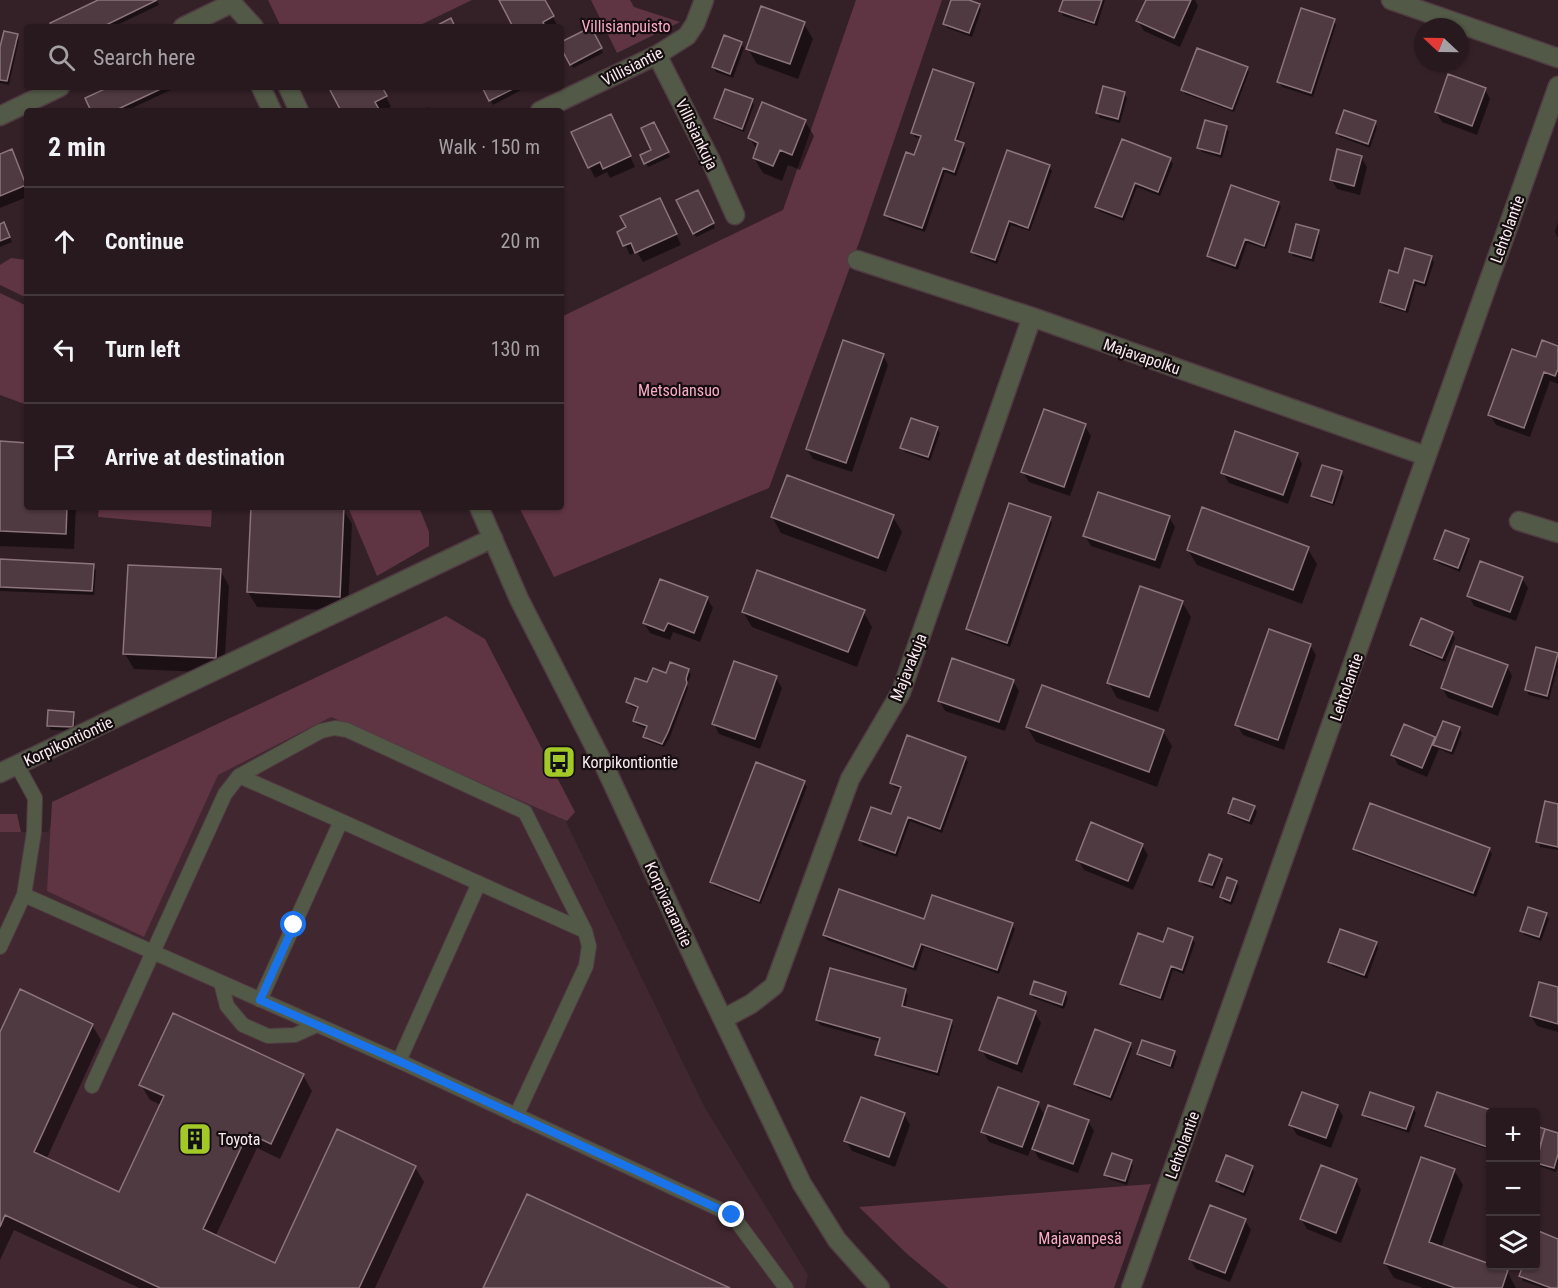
<!DOCTYPE html>
<meta charset="utf-8">
<style>
:root{--surface:#27191d;--page:#33262a;--text:#f1f3f6;--muted:#a4a0a4;--line:#43383b}
body{margin:0;font-family:"Roboto Condensed",sans-serif;background:var(--page);color:var(--text)}
.controls{position:absolute;right:18px;bottom:18px;display:grid;overflow:hidden;border-radius:6px;box-shadow:0 2px 4px #0004}
.controls button{width:54px;height:54px;display:grid;place-items:center;padding:0;border:0;border-bottom:2px solid var(--line);background:var(--surface);color:var(--text);font:30px sans-serif}
.compass{position:absolute;left:1414px;top:18px;width:54px;height:54px;border-radius:50%;background:var(--surface);box-shadow:0 2px 4px #0004;rotate:292deg}
.stop{position:absolute;width:18px;height:18px;margin:-14px;border:4px solid #1a73e8;border-radius:50%;background:#fff}
.stop.end{background:#1a73e8;border-color:#fff;box-shadow:0 2px 6px #0008}
.list{margin:0;padding:0;list-style:none}
h2{display:flex;justify-content:space-between;align-items:center;height:78px;margin:0;padding:0 24px;font-size:26px}
h2 small{font-size:20px;font-weight:400;color:var(--muted)}
.list li{display:grid;grid-template-columns:39px 1fr auto;gap:18px;align-items:center;box-sizing:border-box;height:108px;padding:0 24px;border-top:2px solid var(--line)}
.list b{display:block;font-size:22px;white-space:nowrap}
.list em{font-size:20px;font-style:normal;color:var(--muted)}
.icon{flex:none;width:33px;height:33px;fill:none;stroke:currentColor;stroke-width:2;stroke-linecap:round;stroke-linejoin:round}
.map{position:relative;flex:none;width:1558px;height:1288px;overflow:hidden}
.search{position:absolute;background:var(--surface);box-shadow:0 2px 4px #0004;left:24px;top:24px;width:540px;height:66px;display:flex;align-items:center;gap:15px;box-sizing:border-box;padding:0 21px;border-radius:6px;color:var(--muted);font-size:22px}
.panel{position:absolute;background:var(--surface);box-shadow:0 2px 4px #0004;left:24px;top:108px;width:540px;height:402px;border-radius:6px}
.map>svg:first-child{display:block}
.built{fill:#412730}
.green{fill:#5f3443}
.shadow{fill:#0007}
.building{fill:#4f3a41;stroke:#8c747b;stroke-width:1.5}
.lines{fill:none;stroke-linecap:round;stroke-linejoin:round}
.service-casing{stroke:#503d43;stroke-width:16}
.minor-casing{stroke:#503d43;stroke-width:21}
.tertiary-casing{stroke:#503d43;stroke-width:21}
.service{stroke:#535947;stroke-width:14}
.minor{stroke:#535947;stroke-width:18}
.tertiary{stroke:#535947;stroke-width:18}
.route{stroke:#1a73e8;stroke-width:8}
.labels{text-anchor:middle;stroke-width:4.5;stroke-linejoin:round;paint-order:stroke}
.park-label{font-size:16px;fill:#faacc7;stroke:#160d10}
.street-label{font-size:16px;fill:#f9ebef;stroke:#160d10}
.poi-label{font-size:16px;fill:#f9ebef;stroke:#160d10;text-anchor:start}
</style>
<div class="map">
<svg width="1558" height="1288" viewBox="0 0 1558 1288">
<rect width="100%" height="100%" fill="#342127"/>
<!-- built -->
<path class="built" d="M482 649 705 1108 808 1275 805 1288H0V832H48L52 822Z"/>
<!-- green -->
<path class="green" d="M268 0H472L416 27H281Z
M591 0H630L634 7 680 22 617 53Z
M856 0H942L861 237 769 488 554 577 519 507H561V317L783 210Z
M11 258 27 260V298L0 285V265Z
M0 293 27 306V405L0 395Z
M99 507H212L211 527 98 517Z
M348 507H419L429 532V546L377 576Z
M446 616 485 639 575 812 567 821 331 717 218 775 144 937 47 891 52 802Z
M0 814H17L21 832H0Z
M1151 1184 1114 1288H948L906 1253 859 1207Z"/>
<!-- shadow -->
<path class="shadow" d="M102 0H157L159 5 113 27H54Z
M500 0H544L558 27H515Z
M953 0H964L979 5 981 10 972 37 947 28 945 23Z
M1064 0H1105L1097 26 1063 16 1061 11Z
M1147 0H1195L1198 6 1180 47 1144 31 1138 21Z
M1334 20 1336 25 1313 97 1282 87 1279 82Z
M804 24 813 39 798 79 757 64 748 49Z
M591 29 603 53 573 68 561 44Z
M17 35 19 40 9 85 0 83V54Z
M741 44 744 48 733 78 716 72 713 67Z
M1247 68 1249 72 1234 112 1185 94 1183 90Z
M973 84 975 89 957 142 963 145 966 149 956 176 945 172 925 232 889 220 886 215 915 157 921 139 915 137 912 133Z
M113 87H177L126 111H93Z
M338 87H381L391 107 383 111H342Z
M484 87H522L523 89 493 105Z
M1485 89 1490 99 1477 135 1442 122 1436 112Z
M1124 93 1127 98 1120 123 1100 118 1097 113Z
M752 101 754 105 744 132 718 122 716 118Z
M429 107 431 111H420Z
M805 121 814 136 800 170 788 165 782 181 763 173 754 158 757 151 750 138Z
M1375 122 1377 127 1370 148 1340 137 1337 133Z
M654 124 670 157 648 167 642 156 653 150Z
M616 126 635 167 610 178 607 172 595 178 573 133Z
M1226 128 1229 132 1222 158 1202 152 1199 148Z
M0 156 17 161 27 186V197L0 208Z
M1361 157 1367 167 1360 195 1337 189 1331 179Z
M1170 159 1173 164 1160 196 1137 187 1124 221 1099 211 1097 207Z
M1049 166 1052 171 1030 231 1011 225 997 264 975 256 973 251Z
M700 196 715 228 696 237 678 201Z
M1278 203 1281 207 1266 249 1247 243 1238 270 1211 261 1208 256Z
M666 210 681 245 643 262 637 252 630 255 619 232Z
M1558 221V238L1555 232Z
M0 225 6 228 12 242 0 247Z
M1318 232 1320 236 1314 262 1293 256 1291 252Z
M1431 257 1434 262 1426 287 1416 284 1408 313 1384 306 1381 302 1399 275Z
M1558 348V384L1550 381 1530 437 1496 425 1490 415 1537 359Z
M883 355 888 365 852 472 813 459 807 449Z
M1085 426 1091 436 1070 496 1029 482 1023 472Z
M937 429 940 433 930 461 905 452 902 448Z
M0 443 27 444V507H76L74 549 0 546Z
M1297 454 1302 464 1288 504 1229 483 1223 473Z
M1341 473 1344 477 1334 506 1316 500 1313 496Z
M253 507 343 509 352 524 348 611 257 607 248 592Z
M772 517H893L902 532 886 572 781 533Z
M1169 517 1175 527 1160 569 1091 546 1085 536Z
M1050 519 1052 523 1010 647 970 633 967 628Z
M1468 541 1470 545 1460 572 1438 563 1436 559Z
M1308 549 1317 564 1302 604 1197 565 1188 550Z
M0 561 93 566 96 570 94 595 0 591Z
M220 570 229 586 224 673 134 669 125 654Z
M1522 578 1528 588 1516 621 1474 606 1469 596Z
M707 598 713 608 700 642 673 632 670 640 650 633 644 623Z
M1182 602 1191 617 1158 712 1117 698 1108 682Z
M863 611 872 627 857 667 752 627 743 612Z
M1452 633 1455 638 1445 662 1414 649 1412 644Z
M1310 645 1316 655 1284 750 1243 735 1237 725Z
M1557 654 1558 666 1549 700 1529 695 1526 690Z
M1507 666 1512 676 1498 716 1448 698 1442 688Z
M688 670 691 675 687 685 688 688 670 737 664 747 647 741 644 736 647 729 637 725 635 721 639 710 630 706 628 702 648 684 667 675Z
M776 678 782 688 760 749 719 734 714 724Z
M1013 681 1019 691 1005 731 945 711 939 700Z
M73 713 75 718V731L51 730 48 725Z
M1027 727 1163 731 1172 746 1157 787 1036 742Z
M1459 728 1462 733 1453 755 1439 749 1427 777 1398 765 1393 755 1434 738 1436 742Z
M965 758 968 762 942 833 910 821 897 857 863 845 861 840 892 816 902 790 894 787 892 783Z
M804 782 807 787 761 904 714 886 711 881Z
M1558 806V850L1540 847 1538 842Z
M1254 807 1257 812 1252 825 1232 817 1230 813Z
M1142 845 1148 855 1133 890 1084 870 1078 860Z
M1355 848 1489 849 1492 854 1476 897 1358 853Z
M1221 860 1223 865 1214 889 1203 885 1201 881Z
M1236 882 1239 887 1232 905 1224 902 1221 897Z
M1546 914 1549 919 1541 941 1524 935 1522 931Z
M924 921 1012 924 1015 929 999 974 924 947 916 971 827 940 824 935Z
M1192 938 1195 943 1184 974 1173 970 1163 1001 1125 988 1122 984 1164 944Z
M1376 943 1378 948 1367 979 1332 966 1330 962Z
M1558 988V1032L1537 1026 1531 1016Z
M905 991 908 995 905 1008 951 1021 953 1026 939 1076 880 1059 877 1054 881 1042 820 1025 817 1020Z
M1065 993 1068 998 1064 1009 1034 998 1031 994Z
M1035 1013 1041 1023 1022 1073 987 1059 981 1049Z
M92 1025 101 1040 46 1160 120 1194 161 1105 150 1100 141 1085 303 1075 312 1091 280 1159 257 1148 215 1237 276 1265 415 1167 424 1182 375 1288H139L14 1230 0 1260V1035Z
M1130 1044 1132 1049 1112 1101 1078 1088 1075 1083Z
M1174 1053 1177 1057 1173 1069 1141 1058 1139 1054Z
M1438 1094 1493 1112H1490V1150L1430 1130 1427 1126Z
M1038 1104 1045 1116 1088 1121 1094 1131 1078 1173 1039 1159 1032 1146 1028 1156 989 1142 983 1131Z
M1337 1106 1343 1116 1331 1148 1297 1135 1291 1125Z
M1413 1108 1416 1113 1409 1133 1367 1119 1364 1115Z
M904 1114 910 1125 895 1167 852 1151 846 1141Z
M1536 1127 1558 1134V1165L1556 1172 1536 1165Z
M1131 1161 1133 1166 1127 1185 1109 1179 1106 1175Z
M1252 1167 1254 1172 1245 1196 1220 1186 1217 1181Z
M1454 1170 1463 1185 1441 1248 1507 1271 1516 1288H1423L1394 1278 1385 1263Z
M1356 1180 1361 1190 1341 1243 1307 1229 1301 1219Z
M1245 1220 1251 1230 1230 1282 1196 1269 1190 1259Z
M1537 1232 1558 1240V1288H1543L1523 1281 1521 1276 1525 1266H1536Z"/>
<!-- building -->
<path class="building" d="M98 0H157L102 27H52L50 23Z
M499 0H545L554 16 543 22 545 27H513Z
M951 0H969L980 4 969 33 943 24Z
M1063 0H1102L1094 23 1059 11Z
M1146 0H1191L1174 38 1136 21Z
M761 6 805 22 790 64 746 49Z
M1301 8 1335 19 1311 93 1277 82Z
M451 18 455 27H434Z
M591 27 602 48 570 65 561 48V42Z
M4 31 18 34 7 81 0 80V47Z
M724 35 742 42 730 74 712 67Z
M1197 48 1248 67 1232 109 1181 90Z
M933 69 974 83 955 140 964 143 954 172 943 168 922 228 884 215 906 152 914 155 921 136 911 133Z
M1448 74 1486 88 1472 126 1435 112Z
M1103 86 1125 92 1118 119 1096 113Z
M109 87H165L114 111H91L85 98Z
M335 87H382L387 96 375 102 380 111H341L330 90Z
M482 87H517L489 101Z
M725 89 753 99 742 129 714 118Z
M762 102 806 120 792 155 780 150 773 166 753 158 758 143 748 138Z
M1344 110 1376 121 1368 144 1336 133Z
M611 114 631 156 603 169 600 162 588 168 571 132Z
M1205 120 1227 126 1220 154 1197 148Z
M654 122 669 152 644 164 640 155 651 150 641 128Z
M1122 139 1171 158 1158 192 1135 183 1122 217 1095 207Z
M12 149 26 185 0 196V154Z
M1337 149 1362 156 1354 186 1330 180Z
M1007 150 1050 165 1028 228 1009 221 995 260 971 252Z
M1231 185 1279 202 1264 246 1245 239 1235 266 1207 256Z
M698 190 714 223 693 234 676 200Z
M660 198 677 234 635 253 631 243 623 246 617 232 626 227 620 216Z
M4 222 10 237 0 241V224Z
M1296 224 1319 230 1311 258 1289 252Z
M1405 248 1432 256 1424 283 1414 280 1405 310 1380 302 1389 270 1398 273Z
M843 340 884 354 846 463 806 449Z
M1542 340 1558 346V369L1555 376 1544 372 1524 428 1488 415 1512 349 1536 357Z
M1044 409 1086 424 1064 487 1021 472Z
M911 418 938 427 928 457 900 448Z
M1235 431 1298 453 1283 495 1221 473Z
M0 441 27 443V507H67L66 534 0 531Z
M1322 465 1342 471 1332 503 1311 496Z
M787 475 894 515 878 558 771 517Z
M1098 492 1170 516 1155 560 1083 536Z
M1009 503 1051 517 1007 643 966 629Z
M251 507H344L340 597 247 592Z
M1202 507 1309 547 1293 590 1187 550Z
M1445 530 1469 539 1458 568 1434 559Z
M0 559 94 564 92 591 0 587Z
M1480 561 1523 577 1510 612 1467 596Z
M128 565 221 569 216 658 123 654Z
M757 570 865 610 848 652 742 612Z
M660 579 708 597 694 633 668 623 664 631 643 623Z
M1140 586 1183 601 1149 697 1107 683Z
M1421 618 1453 632 1442 658 1410 645Z
M1269 629 1311 644 1278 740 1235 725Z
M1456 646 1508 665 1492 707 1441 688Z
M1536 647 1558 653 1547 696 1525 690Z
M952 658 1014 680 999 722 938 701Z
M734 661 777 676 755 739 712 724Z
M670 662 689 669 686 679 687 683 668 732 662 744 643 737 647 726 633 721 638 707 626 702 635 678 647 682 653 668 666 673Z
M1042 685 1164 730 1149 772 1026 727Z
M48 710 74 712 73 727 47 726Z
M1443 721 1460 727 1451 751 1433 745Z
M1404 724 1435 737 1422 768 1391 755Z
M907 735 966 757 940 829 908 817 895 853 859 840 871 807 891 814 901 787 890 783Z
M756 762 805 781 759 901 710 882Z
M1233 798 1255 806 1249 821 1228 813Z
M1545 801 1558 804V847L1536 842Z
M1370 803 1490 848 1473 893 1353 849Z
M1091 822 1143 844 1128 881 1076 860Z
M1209 854 1222 859 1212 885 1199 881Z
M1227 877 1237 881 1230 901 1220 897Z
M839 889 924 919 932 895 1013 923 997 970 921 944 913 967 823 935Z
M1528 907 1547 913 1539 937 1520 931Z
M1168 928 1193 937 1182 970 1171 966 1160 998 1120 984 1138 933 1163 942Z
M1340 929 1377 942 1364 975 1328 962Z
M830 968 906 989 902 1006 952 1020 937 1072 875 1055 880 1038 816 1020Z
M1034 981 1066 992 1062 1005 1030 994Z
M1539 982 1558 987V1024L1530 1016Z
M20 989 93 1024 34 1152 119 1192 164 1096 139 1085 173 1013 304 1074 271 1144 248 1133 203 1229 275 1263 337 1129 416 1166 359 1288H160L5 1215 0 1227V1032Z
M998 997 1036 1011 1017 1064 979 1050Z
M1095 1029 1131 1043 1110 1097 1074 1084Z
M1142 1040 1175 1051 1170 1066 1137 1054Z
M998 1087 1039 1102 1022 1147 981 1132Z
M1302 1092 1338 1105 1326 1138 1289 1125Z
M1370 1092 1414 1107 1406 1129 1362 1115Z
M1437 1092 1497 1112H1490V1148L1425 1126Z
M861 1097 905 1113 889 1157 844 1141Z
M1048 1105 1089 1120 1073 1164 1032 1149Z
M1536 1126 1545 1129 1536 1159Z
M1545 1129 1558 1133V1154L1554 1168 1536 1163Z
M1112 1153 1132 1160 1125 1181 1104 1175Z
M1226 1155 1253 1166 1243 1192 1216 1181Z
M1421 1157 1455 1169 1429 1242 1490 1264V1266L1508 1270 1502 1288H1455L1384 1263Z
M1321 1165 1357 1179 1336 1233 1300 1219Z
M527 1194 730 1288H483Z
M1210 1205 1246 1219 1225 1273 1189 1259Z
M1536 1230 1558 1239V1288H1551L1519 1276 1523 1266H1536Z"/>
<g class="lines">
<!-- service casing -->
<g class="service-casing">
<path id="service" d="M239 776 341 821 260 1000
M341 821 585 931
M24 895 399 1061 732 1215 786 1288
M0 947 24 895 34 832 35 798 17 765
M221 983 227 1006 243 1025 268 1036 295 1035 317 1025
M399 1061 479 883
M92 1086 225 794 239 776 321 731 335 728 347 730 525 812 585 931 589 946 586 966 516 1116"/>
</g>
<!-- minor casing -->
<g class="minor-casing">
<path id="minor" d="M1391 0 1558 58
M183 27 232 3
M657 55 711 161 735 215
M540 111 657 55 687 36 695 24 704 0
M0 116 60 87
M857 260 1032 317 1426 456
M1519 521 1558 533
M0 773 493 538
M723 1019 751 1004 774 986 850 779 901 692 1032 317
M1131 1288 1558 86"/>
</g>
<!-- tertiary casing -->
<g class="tertiary-casing">
<path id="tertiary" d="M232 3 254 27
M261 87 272 111
M288 87 299 111
M479 507 519 599 605 767 702 976 802 1184 837 1240 880 1288"/>
</g>
<!-- service -->
<use href="#service" class="service"/>
<!-- minor -->
<use href="#minor" class="minor"/>
<!-- tertiary -->
<use href="#tertiary" class="tertiary"/>
</g>
<g class="lines">
<!-- route -->
<path class="route" d="M294 925 260 1000 399 1061 732 1215"/>
</g>
<!-- icons -->
<defs>
<g id="bus-square" transform="scale(1.725)"><rect x="-9" y="-9" width="18" height="18" rx="4" fill="#a2c928" stroke="#160d10"/><path d="M-5-6H5V4H4V6H2V4H-2V6H-4V4H-5ZM-3.5-4V0h7V-4ZM-3.5 1.2v1.5H-2V1.2ZM2 1.2v1.5H3.5V1.2Z" fill="#111"/></g>
<g id="building-square" transform="scale(1.725)"><rect x="-9" y="-9" width="18" height="18" rx="4" fill="#a2c928" stroke="#160d10"/><path d="M-4-6H4V6H1V3H-1V6H-4ZM-2.5-4.3h1.7v1.8h-1.7ZM.8-4.3h1.7v1.8H.8ZM-2.5-1h1.7V.8h-1.7ZM.8-1h1.7V.8H.8Z" fill="#111"/></g>
</defs>
<g fill-rule="evenodd">
<use href="#bus-square" x="559" y="762"/>
<use href="#building-square" x="195" y="1139"/>
</g>
<g class="labels">
<!-- park labels -->
<g class="park-label">
<text x="626" y="32">Villisianpuisto</text>
<text x="679" y="396">Metsolansuo</text>
<text x="1080" y="1244">Majavanpesä</text>
</g>
<!-- street labels -->
<g class="street-label">
<text transform="translate(632 66) rotate(-27)" y="6">Villisiantie</text>
<text transform="translate(697 134) rotate(64)" y="6">Villisiankuja</text>
<text transform="translate(1507 229) rotate(-70)" y="6">Lehtolantie</text>
<text transform="translate(1142 356) rotate(19)" y="6">Majavapolku</text>
<text transform="translate(908 667) rotate(-68)" y="6">Majavakuja</text>
<text transform="translate(1346 687) rotate(-71)" y="6">Lehtolantie</text>
<text transform="translate(68 741) rotate(-25)" y="6">Korpikontiontie</text>
<text transform="translate(669 904) rotate(65)" y="6">Korpivaarantie</text>
<text transform="translate(1182 1145) rotate(-70)" y="6">Lehtolantie</text>
</g>
<!-- poi labels -->
<g class="poi-label">
<text x="582" y="768">Korpikontiontie</text>
<text x="218" y="1145">Toyota</text>
</g>
</g>
</svg>
<div class="controls">
<button>+</button>
<button>−</button>
<button><svg class="icon" aria-label="layers" viewBox="0 0 24 24"><path d="M12 4l9 5-9 5-9-5zM3 14l9 5 9-5"/></svg></button>
</div>
<svg class="compass" viewBox="-18 -18 36 36"><path d="M0-13l5 13h-10z" fill="#e53935"/><path d="M0 13l5-13h-10z" fill="#a4a0a4"/></svg>
<div class="stop" style="left:294px;top:925px"></div>
<div class="stop end" style="left:732px;top:1215px"></div>
<div class="search"><svg class="icon" aria-label="search" viewBox="0 0 24 24"><circle cx="10" cy="10" r="6"/><path d="M15 15l6 6"/></svg>Search here</div>
<section class="panel">
<h2>2 min<small>Walk · 150 m</small></h2>
<ul class="list">
<li><svg class="icon" aria-label="ahead" viewBox="0 0 24 24"><path d="M12 20V5M6 11l6-6 6 6"/></svg><div><b>Continue</b></div><em>20 m</em></li>
<li><svg class="icon" aria-label="left" viewBox="0 0 24 24"><path d="M17 20v-9H6M10 6l-5 5 5 5"/></svg><div><b>Turn left</b></div><em>130 m</em></li>
<li><svg class="icon" aria-label="arrive" viewBox="0 0 24 24"><path d="M6 21V4h12l-3 4 3 4H6"/></svg><div><b>Arrive at destination</b></div></li>
</ul>
</section>
</div>
